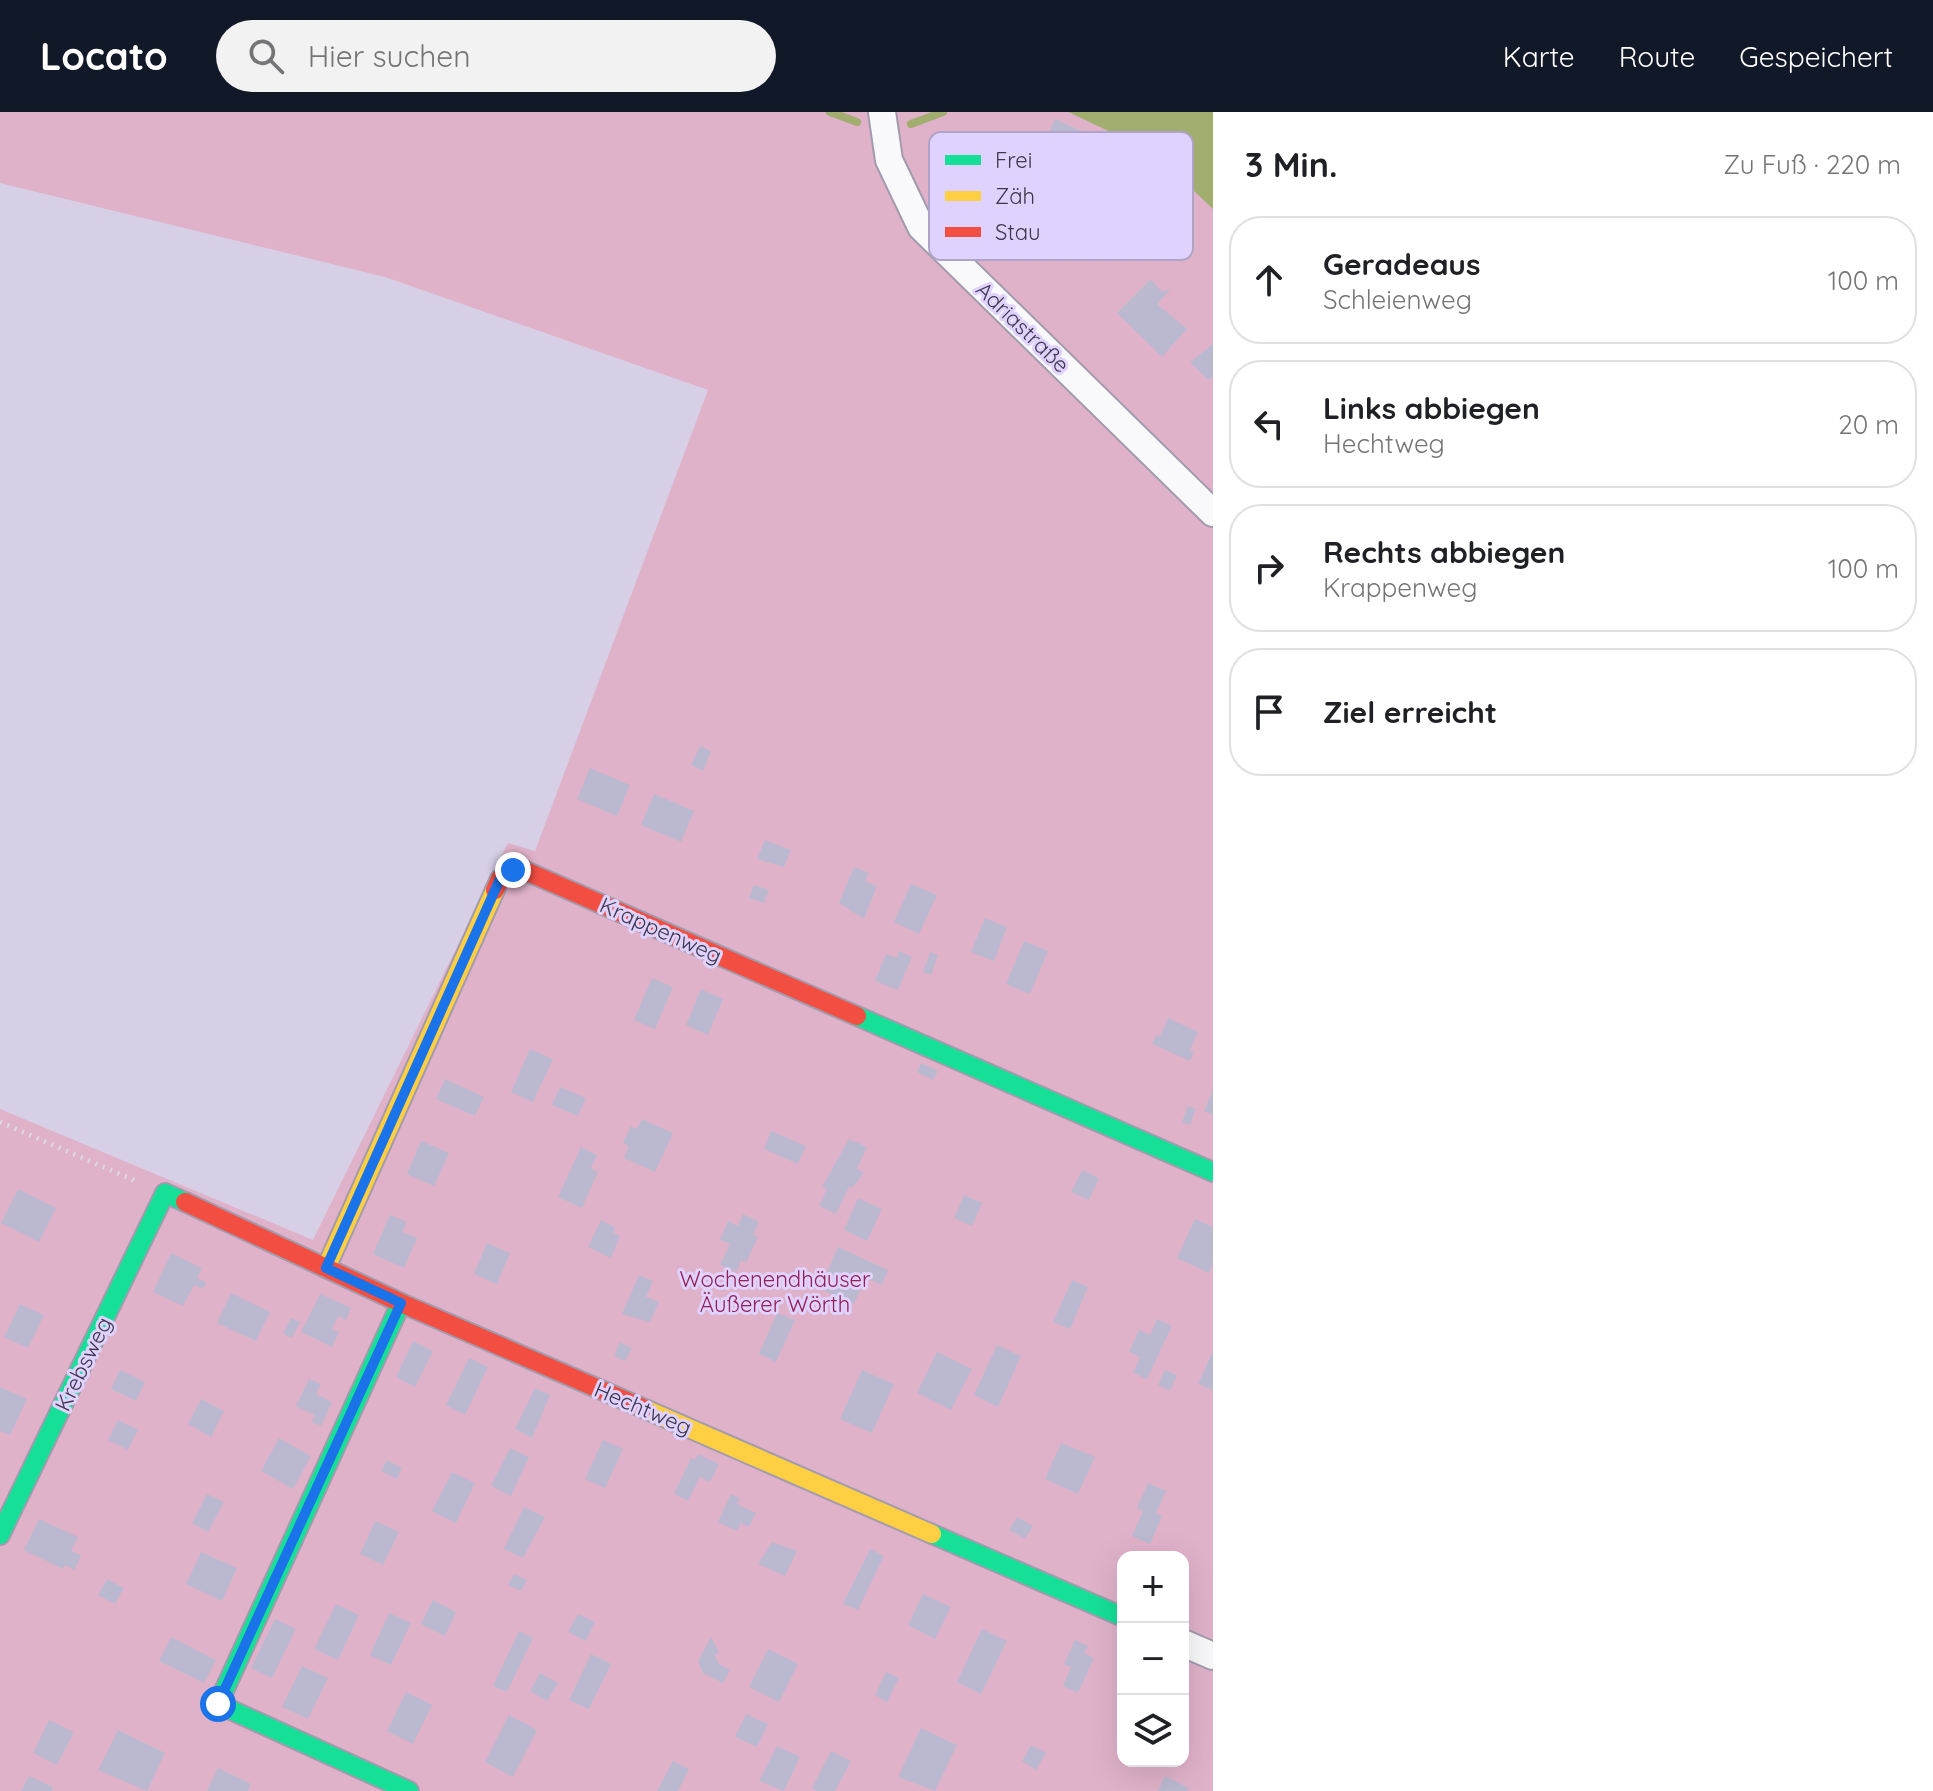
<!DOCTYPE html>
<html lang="de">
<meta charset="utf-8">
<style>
:root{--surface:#fff;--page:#f2f2f2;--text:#202124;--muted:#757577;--line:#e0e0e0;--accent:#111827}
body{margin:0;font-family:Quicksand,sans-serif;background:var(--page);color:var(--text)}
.controls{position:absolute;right:24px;bottom:24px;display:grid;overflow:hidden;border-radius:16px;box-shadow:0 8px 32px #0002}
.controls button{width:72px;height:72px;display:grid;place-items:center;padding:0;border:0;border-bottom:2px solid var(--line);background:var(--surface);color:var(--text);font:40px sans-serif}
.stop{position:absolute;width:24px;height:24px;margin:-18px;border:6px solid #1a73e8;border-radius:50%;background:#fff}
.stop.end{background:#1a73e8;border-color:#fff;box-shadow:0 2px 8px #0008}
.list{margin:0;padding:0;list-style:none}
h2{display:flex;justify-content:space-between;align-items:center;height:104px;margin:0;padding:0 32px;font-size:34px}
h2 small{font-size:26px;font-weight:400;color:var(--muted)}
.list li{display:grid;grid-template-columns:52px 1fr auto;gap:24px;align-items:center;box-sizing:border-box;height:128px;margin:0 16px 16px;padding:0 16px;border:2px solid var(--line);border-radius:32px}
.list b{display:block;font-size:30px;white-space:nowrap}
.list p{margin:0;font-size:26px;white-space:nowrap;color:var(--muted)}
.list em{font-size:26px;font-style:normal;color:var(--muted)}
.icon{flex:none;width:44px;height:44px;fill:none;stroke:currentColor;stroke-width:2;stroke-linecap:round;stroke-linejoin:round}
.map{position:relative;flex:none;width:1213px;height:1679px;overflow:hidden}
header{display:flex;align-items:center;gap:48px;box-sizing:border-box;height:112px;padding:0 40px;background:var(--accent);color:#fff}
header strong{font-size:38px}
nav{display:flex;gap:44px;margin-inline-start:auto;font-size:28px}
.search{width:560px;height:72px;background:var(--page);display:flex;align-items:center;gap:20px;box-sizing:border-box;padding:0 28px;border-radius:44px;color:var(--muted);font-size:30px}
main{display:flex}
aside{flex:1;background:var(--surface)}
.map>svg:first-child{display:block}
.green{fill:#e0b2ca;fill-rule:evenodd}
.water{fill:#a2ae6f}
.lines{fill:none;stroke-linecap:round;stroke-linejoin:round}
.stream{stroke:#a2ae6f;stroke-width:8}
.building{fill:#bbb9d0}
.street-casing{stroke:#a19bad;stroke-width:30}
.fast-casing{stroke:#a19bad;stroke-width:22}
.slow-casing{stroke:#a19bad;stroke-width:22}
.jam-casing{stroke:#a19bad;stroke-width:22}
.path{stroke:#dbd8e0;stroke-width:5;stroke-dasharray:2 6;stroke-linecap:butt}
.street{stroke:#f9f8fb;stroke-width:26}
.fast{stroke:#16e098;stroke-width:18}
.slow{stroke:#ffcf43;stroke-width:18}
.jam{stroke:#f24e42;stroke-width:18}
.route{stroke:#1a73e8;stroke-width:10}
.labels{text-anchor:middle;stroke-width:6;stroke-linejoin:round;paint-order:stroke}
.street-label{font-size:22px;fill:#3e384a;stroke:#e0d2fe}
.park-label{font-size:22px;fill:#951f53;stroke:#e0d2fe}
.key{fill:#e0d2fe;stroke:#afa4c8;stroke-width:2}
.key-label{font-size:22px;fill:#3e384a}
</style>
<header>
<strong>Locato</strong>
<div class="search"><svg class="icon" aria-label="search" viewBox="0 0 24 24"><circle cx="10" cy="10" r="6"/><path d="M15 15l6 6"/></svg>Hier suchen</div>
<nav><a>Karte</a><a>Route</a><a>Gespeichert</a></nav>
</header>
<main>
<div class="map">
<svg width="1213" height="1679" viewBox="0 0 1213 1679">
<rect width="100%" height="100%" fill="#d6cfe6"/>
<!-- green -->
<path class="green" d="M0 0H1068C1122 25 1177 47 1213 97V1679H0V997L313 1128 508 731 535 739 708 278 385 165 0 71ZM1123 1445H1183V1649H1123Z"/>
<!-- water -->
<path class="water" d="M1068 0H1213V97L1153 40Z"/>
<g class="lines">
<!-- stream -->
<path class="stream" d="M830 0 857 10
M911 12 943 0"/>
</g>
<!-- building -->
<path class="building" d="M1055 7 1088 22 1072 55 1040 39Z
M1151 167 1162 180 1171 177 1157 192 1187 217 1162 245 1117 201Z
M1213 232V265L1208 268 1190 250Z
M700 634 711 639 703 659 691 653Z
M590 656 630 673 617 704 577 687Z
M654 682 694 699 681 730 641 713Z
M765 728 791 738 784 755 757 747Z
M854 755 869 761 865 769 877 774 864 807 839 791Z
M911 772 937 783 919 822 894 810Z
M754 773 769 778 764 791 749 786Z
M985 806 1007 815 994 849 971 840Z
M1024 829 1048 839 1030 882 1006 872Z
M899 839 912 845 898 878 875 869 886 842 897 846Z
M930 840 938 843 931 863 923 860Z
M652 866 673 875 655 917 634 908Z
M701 877 723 887 708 923 686 913Z
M1168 906 1198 920 1190 938 1194 940 1190 949 1152 932 1156 923 1160 925Z
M530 937 553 947 533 990 511 980Z
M921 951 938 959 933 968 917 960Z
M445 967 484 985 475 1004 436 987Z
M560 975 586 986 578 1004 552 993Z
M1213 978V1003L1204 999Z
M1188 994 1196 997 1190 1013 1182 1010Z
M642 1007 673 1021 655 1060 624 1046 629 1034 623 1031 631 1014 637 1017Z
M771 1019 806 1034 798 1052 764 1037Z
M849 1027 867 1035 857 1057 864 1061 852 1076 849 1075 836 1102 819 1094 827 1077 822 1075Z
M421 1029 449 1041 434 1074 407 1062Z
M581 1035 597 1043 591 1056 598 1060 582 1096 558 1085Z
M1082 1058 1099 1066 1089 1088 1071 1080Z
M18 1077 56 1096 39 1130 1 1111Z
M964 1083 982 1091 972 1114 954 1106Z
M858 1086 882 1097 867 1129 844 1118Z
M743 1102 759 1110 753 1122 758 1125 746 1151 741 1148 737 1160 720 1153 730 1132 720 1128 728 1109 738 1114Z
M390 1103 407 1110 402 1120 417 1126 404 1156 373 1142Z
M1195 1107 1213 1115V1150L1209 1161 1177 1146Z
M601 1108 615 1115 613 1121 620 1124 611 1146 588 1135Z
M487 1131 510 1141 497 1172 474 1162Z
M838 1135 888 1158 882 1173 866 1166 854 1192 820 1177Z
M171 1141 202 1156 197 1166 206 1170 203 1177 194 1173 183 1194 153 1180Z
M639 1163 653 1169 646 1185 659 1190 650 1210 622 1202Z
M1072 1168 1088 1175 1070 1217 1053 1210Z
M231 1181 270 1200 256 1229 217 1211Z
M320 1182 351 1196 346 1208 338 1204 332 1217 339 1220 332 1235 301 1220Z
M20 1192 44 1203 28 1236 4 1225Z
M777 1201 795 1208 776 1250 759 1242Z
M291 1206 300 1210 292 1226 283 1222Z
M1157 1207 1172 1214 1147 1267 1133 1261 1140 1245 1129 1240 1139 1218 1150 1223Z
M413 1229 433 1239 415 1275 396 1265Z
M620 1230 632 1236 625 1249 614 1244Z
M997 1233 1021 1244 998 1295 974 1283Z
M1213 1239V1278L1198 1272Z
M937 1240 972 1257 951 1298 917 1281Z
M469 1246 488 1255 465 1303 446 1293Z
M120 1258 145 1270 136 1289 111 1277Z
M862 1258 894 1272 872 1321 840 1307Z
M1165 1258 1177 1263 1170 1279 1158 1273Z
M309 1267 321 1272 316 1282 332 1290 321 1314 312 1310 315 1303 296 1294Z
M0 1275 27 1287 10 1323 0 1319Z
M535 1276 550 1283 532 1326 515 1317Z
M201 1287 224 1299 211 1325 188 1312Z
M118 1308 138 1318 128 1338 108 1328Z
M279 1326 311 1344 293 1377 261 1359Z
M603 1328 623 1337 605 1376 585 1367Z
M1061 1331 1095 1345 1078 1382 1045 1367Z
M510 1336 529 1345 511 1384 491 1374Z
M698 1342 719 1352 710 1370 700 1365 688 1389 674 1382 691 1346 695 1348Z
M387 1348 402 1356 397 1367 381 1359Z
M452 1360 475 1371 456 1411 432 1399Z
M1148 1371 1166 1379 1156 1401 1162 1404 1150 1432 1132 1424 1143 1399 1137 1396Z
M207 1382 224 1390 208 1420 192 1411Z
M731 1382 740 1386 737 1392 756 1401 749 1415 741 1411 737 1419 718 1410Z
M524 1395 545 1405 523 1446 504 1437Z
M1017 1405 1033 1414 1025 1427 1009 1418Z
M39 1407 78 1425 71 1439 81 1443 75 1458 65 1453 63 1457 24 1438Z
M375 1409 399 1420 383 1453 360 1442Z
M772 1430 797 1439 785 1464 758 1452Z
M870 1437 884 1444 858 1498 843 1492Z
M201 1440 237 1456 222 1489 186 1472Z
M514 1462 527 1468 521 1479 508 1473Z
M107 1467 124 1476 115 1492 98 1483Z
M923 1482 951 1495 935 1527 908 1513Z
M433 1488 456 1500 445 1524 421 1512Z
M336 1492 359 1503 338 1548 314 1537Z
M389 1501 411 1511 391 1553 370 1543Z
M578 1502 595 1510 586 1529 568 1520Z
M275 1507 296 1517 272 1566 251 1556Z
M982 1517 1007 1529 981 1582 957 1570Z
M519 1519 533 1526 507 1580 493 1574Z
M171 1525 216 1548 204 1571 159 1549Z
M711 1525 719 1540 715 1543 719 1552 730 1558 723 1571 703 1561 698 1549Z
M1075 1528 1088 1534 1084 1541 1094 1546 1078 1581 1063 1574 1071 1555 1064 1552Z
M768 1537 798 1552 779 1590 749 1575Z
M591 1542 611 1552 589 1597 569 1588Z
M302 1554 328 1566 308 1607 282 1595Z
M886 1560 899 1566 887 1590 875 1583Z
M540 1561 558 1571 547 1589 530 1579Z
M406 1580 432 1593 413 1632 387 1619Z
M746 1602 768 1612 757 1635 735 1625Z
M509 1603 537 1618 513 1665 485 1650Z
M49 1608 74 1620 57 1653 33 1641Z
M921 1616 957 1633 935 1679 898 1665Z
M118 1618 165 1641 147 1679 98 1658Z
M1031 1633 1046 1641 1036 1658 1022 1649Z
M777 1634 800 1645 784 1679 759 1669Z
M831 1639 851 1649 835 1679H817L812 1676Z
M673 1649 689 1657 678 1679H657Z
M218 1656 251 1672 248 1679H207Z
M29 1664 53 1675 52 1679H21Z
M1165 1664 1189 1676 1187 1679H1158Z"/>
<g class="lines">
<!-- street casing -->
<g class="street-casing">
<path id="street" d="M882 0 889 48 921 115 1213 401
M1183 1531 1213 1544"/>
</g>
<!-- fast casing -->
<g class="fast-casing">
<path id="fast" d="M857 904 1213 1060
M401 1191 218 1592 409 1679
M932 1422 1123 1505
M0 1423 165 1081 185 1090"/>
</g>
<!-- slow casing -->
<g class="slow-casing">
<path id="slow" d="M326 1156 495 778
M645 1297 932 1422"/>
</g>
<!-- jam casing -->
<g class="jam-casing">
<path id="jam" d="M495 778 500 767 521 757 857 904
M185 1090 401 1191 645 1297"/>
</g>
<!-- path -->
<path class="path" d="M0 1010 138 1070"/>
<!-- street -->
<use href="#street" class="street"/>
<!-- fast -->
<use href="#fast" class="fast"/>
<!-- slow -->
<use href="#slow" class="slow"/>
<!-- jam -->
<use href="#jam" class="jam"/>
</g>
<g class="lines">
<!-- route -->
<path class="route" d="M218 1592 401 1191 326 1156 500 767 513 758"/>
</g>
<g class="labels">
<!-- street labels -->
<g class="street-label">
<text transform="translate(1023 215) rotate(44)" y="8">Adriastraße</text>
<text transform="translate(661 818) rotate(24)" y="8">Krappenweg</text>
<text transform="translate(83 1252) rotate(-64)" y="8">Krebsweg</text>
<text transform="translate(643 1296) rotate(23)" y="8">Hechtweg</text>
</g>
<!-- park labels -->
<g class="park-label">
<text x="775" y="1175">Wochenendhäuser<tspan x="775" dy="25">Äußerer Wörth</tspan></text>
</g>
</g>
<!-- legend -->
<rect x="929" y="20" width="264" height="128" rx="12" class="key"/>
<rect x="945" y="43" width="36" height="10" fill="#16e098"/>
<rect x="945" y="79" width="36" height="10" fill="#ffcf43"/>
<rect x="945" y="115" width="36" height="10" fill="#f24e42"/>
<g class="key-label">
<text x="995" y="56">Frei</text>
<text x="995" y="92">Zäh</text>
<text x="995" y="128">Stau</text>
</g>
</svg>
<div class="controls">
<button>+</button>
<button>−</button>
<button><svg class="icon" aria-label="layers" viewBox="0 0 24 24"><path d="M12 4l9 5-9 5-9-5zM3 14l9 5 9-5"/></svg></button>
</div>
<div class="stop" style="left:218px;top:1592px"></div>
<div class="stop end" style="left:513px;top:758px"></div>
</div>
<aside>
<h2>3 Min.<small>Zu Fuß · 220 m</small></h2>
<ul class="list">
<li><svg class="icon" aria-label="ahead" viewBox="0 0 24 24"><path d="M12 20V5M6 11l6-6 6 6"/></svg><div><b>Geradeaus</b><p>Schleienweg</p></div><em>100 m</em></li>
<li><svg class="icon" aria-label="left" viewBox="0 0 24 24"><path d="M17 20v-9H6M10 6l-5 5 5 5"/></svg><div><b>Links abbiegen</b><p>Hechtweg</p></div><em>20 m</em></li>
<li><svg class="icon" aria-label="right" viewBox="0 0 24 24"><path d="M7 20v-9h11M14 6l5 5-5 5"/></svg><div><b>Rechts abbiegen</b><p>Krappenweg</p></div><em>100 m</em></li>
<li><svg class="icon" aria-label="arrive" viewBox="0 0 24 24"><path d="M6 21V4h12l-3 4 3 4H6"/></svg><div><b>Ziel erreicht</b></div></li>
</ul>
</aside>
</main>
